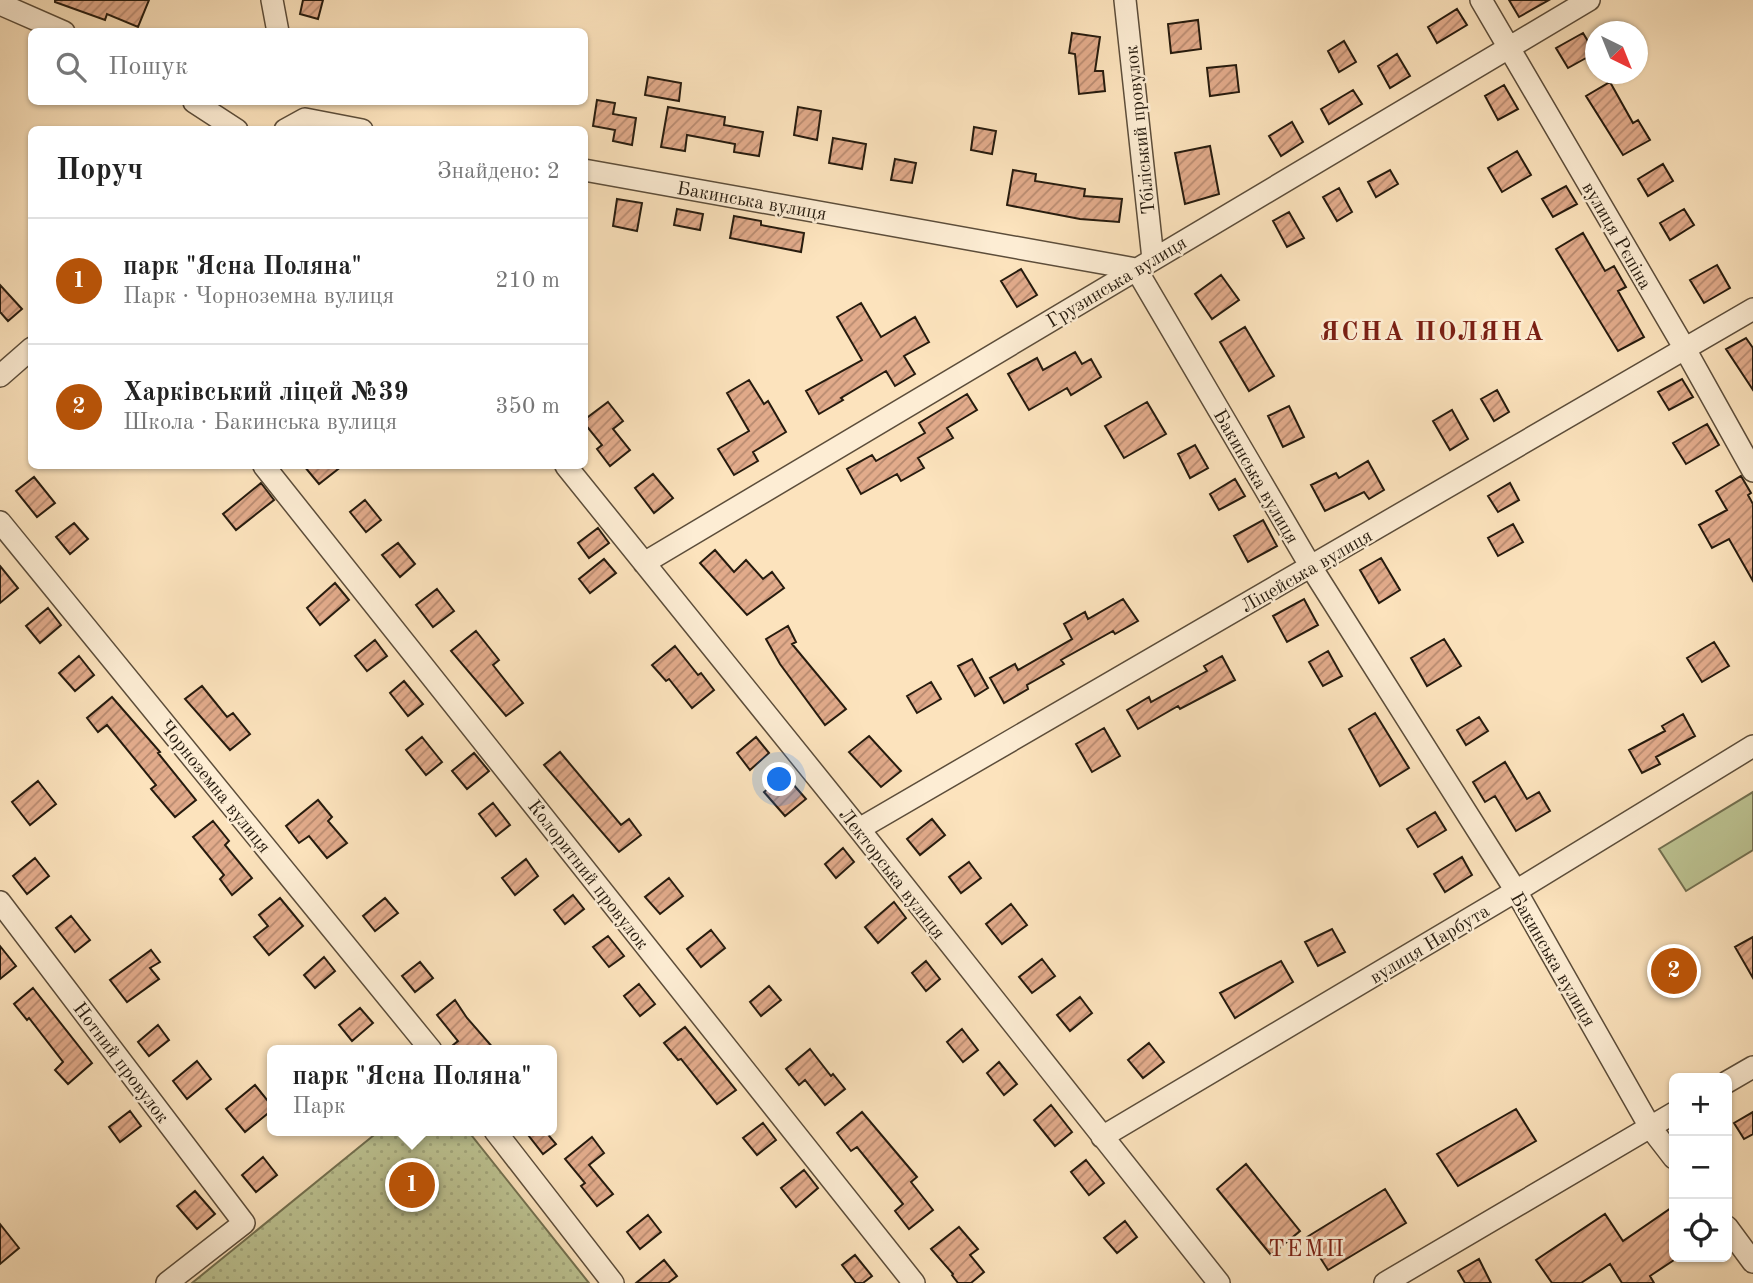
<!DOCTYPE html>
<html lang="uk">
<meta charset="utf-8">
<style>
:root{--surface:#fff;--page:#f2f2f2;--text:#222;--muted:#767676;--line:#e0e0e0;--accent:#b45309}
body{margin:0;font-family:"Old Standard TT",serif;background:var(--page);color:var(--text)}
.controls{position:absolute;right:21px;bottom:21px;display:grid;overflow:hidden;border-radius:10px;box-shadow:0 2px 5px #0004}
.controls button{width:63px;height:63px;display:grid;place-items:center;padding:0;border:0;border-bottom:2px solid var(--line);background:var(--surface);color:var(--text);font:35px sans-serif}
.compass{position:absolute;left:1585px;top:21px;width:63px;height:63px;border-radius:50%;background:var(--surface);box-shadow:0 2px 5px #0004;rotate:137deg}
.you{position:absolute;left:780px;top:780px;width:24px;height:24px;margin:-18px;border:5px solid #fff;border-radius:50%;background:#1a73e8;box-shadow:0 0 0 10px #1a73e833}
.badge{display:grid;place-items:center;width:46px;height:46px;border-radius:50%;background:var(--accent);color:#fff;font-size:23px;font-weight:700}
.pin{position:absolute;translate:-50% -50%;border:4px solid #fff;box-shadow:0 2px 7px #0006}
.popup{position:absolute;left:267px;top:1045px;width:290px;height:91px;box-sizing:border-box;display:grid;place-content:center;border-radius:10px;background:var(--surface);filter:drop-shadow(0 2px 5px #0005);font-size:23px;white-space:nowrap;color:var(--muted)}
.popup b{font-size:26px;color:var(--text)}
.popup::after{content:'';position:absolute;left:50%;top:100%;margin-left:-14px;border:14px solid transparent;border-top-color:var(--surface)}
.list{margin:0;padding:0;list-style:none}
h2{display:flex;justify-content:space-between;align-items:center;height:91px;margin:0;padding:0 28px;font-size:30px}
h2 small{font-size:23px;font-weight:400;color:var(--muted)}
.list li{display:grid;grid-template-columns:46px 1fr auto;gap:21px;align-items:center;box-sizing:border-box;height:126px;padding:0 28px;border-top:2px solid var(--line)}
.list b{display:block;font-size:26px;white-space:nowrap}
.list p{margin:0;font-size:23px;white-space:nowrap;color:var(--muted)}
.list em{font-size:23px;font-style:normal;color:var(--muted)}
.icon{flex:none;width:38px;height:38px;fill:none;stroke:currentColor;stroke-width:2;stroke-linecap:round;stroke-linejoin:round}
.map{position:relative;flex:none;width:1753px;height:1283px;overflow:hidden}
.search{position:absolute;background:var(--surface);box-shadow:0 2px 5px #0004;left:28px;top:28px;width:560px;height:77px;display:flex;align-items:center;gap:18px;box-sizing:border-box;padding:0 24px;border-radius:10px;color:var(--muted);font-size:26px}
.panel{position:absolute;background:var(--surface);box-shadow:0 2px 5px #0004;left:28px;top:126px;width:560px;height:343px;border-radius:10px}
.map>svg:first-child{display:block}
.green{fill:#bdc493;stroke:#727050;stroke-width:2}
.park{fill:url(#park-dots);stroke:#727050;stroke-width:2}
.building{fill:url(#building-hatch);stroke:#261b0e;stroke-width:2}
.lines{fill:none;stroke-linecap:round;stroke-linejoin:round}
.minor-casing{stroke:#5c4d3a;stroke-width:24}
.minor{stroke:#fdedd4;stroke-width:21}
.labels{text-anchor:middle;stroke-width:5;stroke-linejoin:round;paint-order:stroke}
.street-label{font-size:19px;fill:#261b0e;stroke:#fdedd4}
.quarter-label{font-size:23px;letter-spacing:2px;fill:#7a1f14;stroke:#fdedd4}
.district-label{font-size:26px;font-weight:bold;letter-spacing:2px;fill:#7a1f14;stroke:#fdedd4}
</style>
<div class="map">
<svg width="1753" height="1283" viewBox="0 0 1753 1283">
<defs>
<pattern id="park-dots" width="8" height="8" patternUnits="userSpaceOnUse" patternTransform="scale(1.75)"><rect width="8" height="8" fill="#bdc493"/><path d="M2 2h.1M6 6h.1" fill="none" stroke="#a2a87e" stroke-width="1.8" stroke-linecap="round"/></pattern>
<pattern id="building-hatch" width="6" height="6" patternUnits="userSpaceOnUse" patternTransform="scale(1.75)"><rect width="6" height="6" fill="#e2ab8b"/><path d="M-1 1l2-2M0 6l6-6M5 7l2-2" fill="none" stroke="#b78a70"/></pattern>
</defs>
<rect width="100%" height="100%" fill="#fce3bd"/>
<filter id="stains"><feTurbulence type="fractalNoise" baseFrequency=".00286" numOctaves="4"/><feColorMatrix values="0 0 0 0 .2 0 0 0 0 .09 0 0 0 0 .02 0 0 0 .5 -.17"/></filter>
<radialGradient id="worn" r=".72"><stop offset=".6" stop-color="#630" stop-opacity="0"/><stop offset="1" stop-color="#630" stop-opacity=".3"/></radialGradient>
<!-- green -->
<path class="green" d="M1753 792V850L1686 891 1659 849Z"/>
<!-- park -->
<path class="park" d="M379 1131H468L589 1283H192Z"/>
<!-- building -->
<path class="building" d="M55 0H149L138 27 107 14 105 20 55 2Z
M303 0H323L318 19 300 14Z
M1509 0H1549L1519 17Z
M1457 9 1467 25 1437 43 1428 27Z
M1198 20 1201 49 1171 53 1168 24Z
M1072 33 1100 37 1095 71H1103L1105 91 1079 94 1075 54 1069 53Z
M1583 33 1595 53 1568 68 1556 48Z
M1344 41 1356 62 1339 72 1328 51Z
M1397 54 1410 76 1390 88 1378 66Z
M1236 65 1239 92 1210 96 1207 68Z
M648 77 681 83 679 101 645 95Z
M1610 82 1633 123 1638 120 1650 140 1623 155 1586 96Z
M1504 85 1518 109 1498 120 1485 96Z
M1353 90 1362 104 1329 124 1321 109Z
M597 100 615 103 613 114 636 118 632 145 613 141 615 130 593 126Z
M668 107 725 117 724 125 763 132 759 156 734 152 735 144 687 135 685 151 661 147Z
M798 107 821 111 817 140 794 135Z
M1292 122 1303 142 1281 156 1269 136Z
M974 127 996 131 992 154 971 150Z
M833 138 866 144 862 169 829 163Z
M1210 146 1219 194 1185 204 1175 153Z
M1517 151 1531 175 1502 192 1488 168Z
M895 159 916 163 912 183 891 180Z
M1663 164 1673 181 1648 196 1638 179Z
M1013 170 1036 174 1035 181 1085 189 1084 196 1122 199 1119 222 1080 219 1007 205Z
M1390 170 1398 184 1376 197 1368 182Z
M1566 186 1577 204 1553 217 1542 199Z
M1339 188 1352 212 1337 221 1323 197Z
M617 199 642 203 637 231 613 226Z
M677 209 703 214 700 230 674 225Z
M1684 209 1694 225 1670 240 1660 223Z
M1289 212 1304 238 1287 247 1273 221Z
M734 216 761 221V225L804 233 801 252 730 238Z
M1583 233 1605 271 1614 266 1626 287 1618 291 1644 337 1618 351 1556 249Z
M1717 265 1730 288 1704 303 1690 280Z
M1021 269 1037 295 1017 307 1001 281Z
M1221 275 1239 300 1212 319 1195 294Z
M0 285 22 309 8 321 0 312Z
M861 303 881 337 915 317 929 342 904 356 915 374 895 386 886 371 841 398 843 400 819 414 806 391 862 360 837 317Z
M1245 327 1274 376 1249 391 1220 342Z
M1746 338 1753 348V390L1726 349Z
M1075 352 1082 364 1091 359 1101 377 1071 395 1067 388 1029 410 1008 374 1037 358 1043 370Z
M1682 379 1693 397 1669 410 1658 392Z
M749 380 764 404 768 401 786 432 753 452 758 461 734 475 718 449 749 431 727 393Z
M1497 390 1509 412 1494 421 1481 399Z
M967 394 977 410 947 428 953 438 918 458 924 468 901 481 897 474 861 494 847 469 872 455 876 461 925 433 919 423Z
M608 402 623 421 613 429 630 450 610 466 597 449 602 445 584 423V420Z
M1147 402 1166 434 1124 458 1105 426Z
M1289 406 1304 437 1283 447 1268 416Z
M1452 410 1468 439 1450 450 1433 421Z
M1707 424 1719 445 1686 464 1673 443Z
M1195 445 1208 468 1190 478 1178 454Z
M1368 461 1384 490 1369 499 1364 492 1325 511 1311 485 1336 473 1339 478Z
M304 466H342L319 484Z
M653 474 673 498 654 513 635 488Z
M1741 476 1751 493 1748 495 1753 504V581L1729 539 1712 548 1699 525 1727 510 1716 491Z
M34 477 55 503 37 517 16 491Z
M1235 479 1245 496 1219 510 1210 494Z
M261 483 274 500 236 530 223 514Z
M1510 483 1519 500 1498 512 1488 496Z
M365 500 381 520 366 532 350 512Z
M1263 520 1277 546 1248 562 1234 536Z
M74 523 88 539 70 554 56 537Z
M1513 524 1523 542 1498 556 1488 538Z
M598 528 609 543 589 558 578 543Z
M398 543 415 564 400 577 382 555Z
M715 550 734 572 746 560 763 579 772 572 784 588 747 615 700 563Z
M1381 558 1400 590 1379 603 1360 570Z
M604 559 616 573 590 593 579 579Z
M0 566 18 588 0 603Z
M335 583 349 600 320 625 307 608Z
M437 589 454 611 433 627 416 605Z
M1123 599 1138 621 1115 634 1113 631 1061 660 1064 664 1027 685 1028 689 1004 703 990 678 1015 664 1018 670 1072 639 1064 624 1085 612 1088 619Z
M1304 599 1318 625 1287 642 1273 616Z
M48 608 61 625 40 643 26 626Z
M788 626 796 642 792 644 846 709 825 725 780 664 766 639Z
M476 631 499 660 493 665 523 703 506 716 451 651Z
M1444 639 1461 666 1427 686 1411 658Z
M375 640 387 656 367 671 355 656Z
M1714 642 1729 666 1702 682 1687 658Z
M675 646 698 675 701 673 714 690 692 708 669 679 666 681 652 665Z
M1328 651 1342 676 1323 686 1309 662Z
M79 656 94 675 75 691 59 673Z
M1222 656 1235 680 1180 709 1178 706 1138 729 1127 710 1149 697 1151 702 1207 671 1204 666Z
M972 659 988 688 975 696 958 666Z
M404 681 423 704 408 716 390 693Z
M931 682 941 699 917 713 907 696Z
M202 686 227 717 233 713 250 734 230 750 185 699Z
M112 697 160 752 158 753 196 800 175 817 151 789 156 785 107 725 98 732 87 718Z
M1375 713 1409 768 1380 786 1349 729Z
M1683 714 1695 736 1656 757 1660 764 1642 773 1629 750 1665 731 1662 726Z
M1479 717 1488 731 1466 745 1457 730Z
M1104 728 1120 756 1092 772 1076 744Z
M869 736 901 771 881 787 849 752Z
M422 737 442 762 426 775 406 750Z
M756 737 769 753 750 770 737 753Z
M560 752 621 825 629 819 641 835 619 852 544 765Z
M474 753 489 771 467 789 452 771Z
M1505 762 1527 799 1539 792 1550 811 1516 831 1495 796 1485 802 1473 782Z
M785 775 806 799 785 816 764 792Z
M38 781 56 804 30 825 12 802Z
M318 800 332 817 328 821 347 843 327 858 309 836 299 843 286 826Z
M493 803 510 825 496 836 479 814Z
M1435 812 1446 830 1418 847 1407 829Z
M932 819 945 835 920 855 907 839Z
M213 821 229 841 225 845 252 878 232 895 220 879 224 875 193 837Z
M843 848 854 862 836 878 825 864Z
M1462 857 1472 875 1445 892 1434 874Z
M35 858 49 876 27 894 13 876Z
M526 859 538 876 515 895 502 878Z
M969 862 981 878 961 893 949 877Z
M669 878 683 896 660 914 645 897Z
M573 895 584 909 565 924 554 910Z
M280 898 303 926 269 955 254 937 268 926 259 915Z
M385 898 398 913 375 931 363 916Z
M894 902 906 918 878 943 865 927Z
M1011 904 1027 925 1002 944 986 924Z
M71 916 90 940 75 952 56 928Z
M1332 929 1345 952 1318 966 1305 942Z
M711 930 725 948 701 967 687 949Z
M608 936 624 956 609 967 593 947Z
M1753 937V978L1735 947Z
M0 946 16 966 0 979Z
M151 950 160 962 150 968 159 979 127 1002 110 980Z
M324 957 335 971 315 988 304 975Z
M1042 959 1055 976 1032 993 1019 977Z
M926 961 940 979 926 991 912 973Z
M1281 961 1293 982 1235 1018 1220 993Z
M420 962 433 978 415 992 402 976Z
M639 984 655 1004 640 1016 624 996Z
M769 986 781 1000 761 1016 750 1002Z
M33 988 92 1063 68 1084 55 1070 63 1062 29 1018 27 1020 14 1004Z
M1080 997 1092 1013 1070 1031 1057 1015Z
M455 1000 467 1018 495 1050H447L458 1041 437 1015Z
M360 1008 373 1023 352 1041 339 1025Z
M158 1025 169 1040 149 1056 138 1042Z
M685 1027 736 1090 717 1104 681 1059 678 1060 664 1043Z
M962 1029 978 1050 963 1062 947 1042Z
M1149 1043 1164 1062 1143 1078 1128 1060Z
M810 1049 831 1076 833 1074 845 1089 825 1105 805 1080 799 1085 786 1069Z
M197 1061 211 1079 187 1099 173 1081Z
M999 1062 1017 1084 1004 1095 987 1073Z
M255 1085 272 1106V1110L245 1132 226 1109Z
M1051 1105 1072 1132 1055 1146 1034 1120Z
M1516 1109 1536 1141 1458 1186 1437 1154Z
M130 1111 141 1126 120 1142 109 1127Z
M862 1112 917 1177 911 1182 933 1210 909 1229 895 1211 903 1204 857 1147 851 1151 837 1133Z
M1753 1112V1134L1744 1139 1734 1123Z
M763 1123 776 1140 757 1155 743 1138Z
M525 1131H545L556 1144 543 1154Z
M592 1137 604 1153 589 1165 613 1194 597 1206 581 1186 585 1183 565 1159Z
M263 1157 277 1175 256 1192 242 1175Z
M1086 1160 1104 1183 1089 1195 1071 1172Z
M1246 1164 1300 1231 1271 1255 1217 1189Z
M804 1170 818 1188 796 1207 781 1188Z
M1385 1189 1406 1223 1328 1270 1307 1237Z
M195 1191 215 1214 197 1229 177 1206Z
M1674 1206V1260L1650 1276 1654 1283H1622L1610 1264 1581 1283H1552L1536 1260 1605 1214 1623 1241Z
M648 1215 661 1232 640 1249 627 1232Z
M1125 1221 1137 1237 1117 1253 1104 1238Z
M0 1224 19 1248 0 1264Z
M959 1227 978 1249 970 1255 984 1272 971 1283H958L952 1275 953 1274 931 1249Z
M855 1255 872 1276 863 1283H856L842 1265Z
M1479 1259 1491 1283H1465L1458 1271Z
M664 1260 677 1276 668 1283H636Z"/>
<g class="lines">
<!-- minor casing -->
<g class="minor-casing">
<path id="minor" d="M272 0 278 32
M1125 0 1153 259
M1481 0 1685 349 1753 471
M0 4 64 32
M194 102 237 130
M285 130 305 119 362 130
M584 170 1136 269 1311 567 1516 891 1650 1127 1674 1158
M0 376 32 348
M264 466 914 1283
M566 466 859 829 1219 1283
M0 522 431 1050
M644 563 1589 0
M859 829 1753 309
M0 902 244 1223 167 1283
M1727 1082 1753 1067
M495 1131 613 1283
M1102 1137 1516 891 1753 746
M1727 1227 1753 1262
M1385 1283 1674 1113"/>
</g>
<!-- minor -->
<use href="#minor" class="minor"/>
</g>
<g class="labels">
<!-- street labels -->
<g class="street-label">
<text transform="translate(1139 130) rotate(-96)" y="7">Тбіліський провулок</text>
<text transform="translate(752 200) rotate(10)" y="7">Бакинська вулиця</text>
<text transform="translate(1618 235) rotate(60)" y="7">вулиця Рєпіна</text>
<text transform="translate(1116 281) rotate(-31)" y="7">Грузинська вулиця</text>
<text transform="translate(1257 476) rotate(60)" y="7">Бакинська вулиця</text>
<text transform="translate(1306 570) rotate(-30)" y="7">Ліцейська вулиця</text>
<text transform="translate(216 786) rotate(51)" y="7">Чорноземна вулиця</text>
<text transform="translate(893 873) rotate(52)" y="7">Лекторська вулиця</text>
<text transform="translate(589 874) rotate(52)" y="7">Колоритний провулок</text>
<text transform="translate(1429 943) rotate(-31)" y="7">вулиця Нарбута</text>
<text transform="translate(1554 959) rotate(60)" y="7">Бакинська вулиця</text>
<text transform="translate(122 1062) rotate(53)" y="7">Нотний провулок</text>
</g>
<!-- quarter labels -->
<g class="quarter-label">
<text x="1307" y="1256">ТЕМП</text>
</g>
<!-- district labels -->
<g class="district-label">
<text x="1433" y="340">ЯСНА ПОЛЯНА</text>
</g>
</g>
<rect width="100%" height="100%" filter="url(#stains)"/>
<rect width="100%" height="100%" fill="url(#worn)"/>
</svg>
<div class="controls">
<button>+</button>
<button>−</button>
<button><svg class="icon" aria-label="locate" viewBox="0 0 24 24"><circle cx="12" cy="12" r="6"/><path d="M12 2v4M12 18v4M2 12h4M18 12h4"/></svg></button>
</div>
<svg class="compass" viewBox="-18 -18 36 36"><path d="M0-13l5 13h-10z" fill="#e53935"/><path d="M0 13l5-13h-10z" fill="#767676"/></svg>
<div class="you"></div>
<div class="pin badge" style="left:412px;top:1185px">1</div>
<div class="popup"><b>парк &quot;Ясна Поляна&quot;</b>Парк</div>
<div class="pin badge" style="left:1674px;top:971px">2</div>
<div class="search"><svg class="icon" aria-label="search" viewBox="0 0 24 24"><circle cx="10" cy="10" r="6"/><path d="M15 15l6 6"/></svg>Пошук</div>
<section class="panel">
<h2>Поруч<small>Знайдено: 2</small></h2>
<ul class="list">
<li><span class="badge">1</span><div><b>парк &quot;Ясна Поляна&quot;</b><p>Парк · Чорноземна вулиця</p></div><em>210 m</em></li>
<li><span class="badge">2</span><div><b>Харківський ліцей №39</b><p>Школа · Бакинська вулиця</p></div><em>350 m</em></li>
</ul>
</section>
</div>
